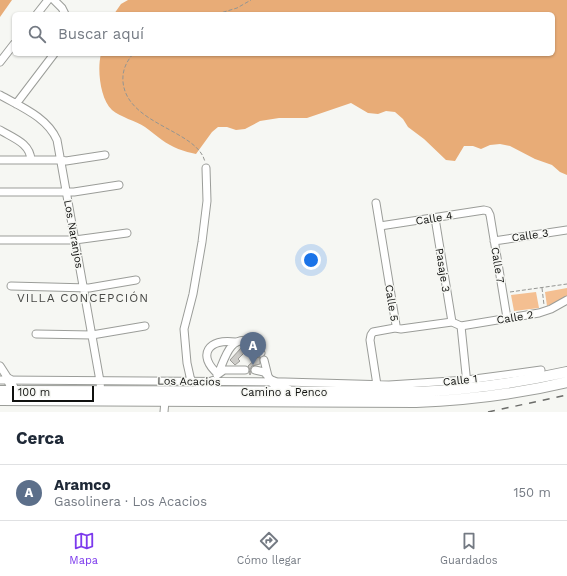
<!DOCTYPE html>
<html lang="es">
<meta charset="utf-8">
<style>
:root{--surface:#fff;--page:#f6f6f7;--text:#1f2937;--muted:#747a83;--line:#e0e1e3;--accent:#7c3aed}
body{margin:0;font-family:"Work Sans",sans-serif;background:var(--page);color:var(--text)}
.scale{position:absolute;left:12px;bottom:10px;width:82px;box-sizing:border-box;padding-left:4px;border:2px solid #10110f;border-top:0;font-size:11px;line-height:14px;white-space:nowrap;color:#10110f;-webkit-text-stroke:3px #f6f7f3;paint-order:stroke}
.you{position:absolute;left:311px;top:260px;width:14px;height:14px;margin:-10px;border:3px solid #fff;border-radius:50%;background:#1a73e8;box-shadow:0 0 0 6px #1a73e833}
.badge{display:grid;place-items:center;width:26px;height:26px;border-radius:50%;background:var(--accent);color:#fff;font-size:13px;font-weight:700}
.pin{position:absolute;translate:-50% -33px;filter:drop-shadow(0 1px 2px #0008)}
.pin::after{content:'';position:absolute;top:21px;width:14px;height:12px;background:inherit;clip-path:polygon(0 0,100% 0,50% 100%)}
.list{margin:0;padding:0;list-style:none}
h2{display:flex;justify-content:space-between;align-items:center;height:52px;margin:0;padding:0 16px;font-size:17px}
h2 small{font-size:13px;font-weight:400;color:var(--muted)}
.list li{display:grid;grid-template-columns:26px 1fr auto;gap:12px;align-items:center;box-sizing:border-box;height:56px;padding:0 16px;border-top:1px solid var(--line)}
.list b{display:block;font-size:15px;white-space:nowrap}
.list p{margin:0;font-size:13px;white-space:nowrap;color:var(--muted)}
.list em{font-size:13px;font-style:normal;color:var(--muted)}
.icon{flex:none;width:22px;height:22px;fill:none;stroke:currentColor;stroke-width:2;stroke-linecap:round;stroke-linejoin:round}
.map{position:relative;flex:none;width:567px;height:412px;overflow:hidden}
.search{position:absolute;background:var(--surface);box-shadow:0 1px 3px #0004;left:12px;right:12px;top:12px;height:44px;display:flex;align-items:center;gap:10px;box-sizing:border-box;padding:0 14px;border-radius:6px;color:var(--muted);font-size:15px}
.sheet{height:108px;background:var(--surface)}
nav{display:flex;justify-content:space-around;align-items:center;box-sizing:border-box;height:56px;border-top:1px solid var(--line);background:var(--surface);font-size:11px;color:var(--muted)}
nav a{display:grid;justify-items:center;gap:2px}
nav .on{color:var(--accent)}
.map>svg:first-child{display:block}
.green{fill:#f4bf91}
.forest{fill:#e8ac77}
.building{fill:#cdccc8;stroke:#9c9b97}
.lines{fill:none;stroke-linecap:round;stroke-linejoin:round}
.minor-casing{stroke:#9b9d99;stroke-width:9}
.highway-casing{stroke:#9b9d99;stroke-width:12}
.path{stroke:#949592;stroke-width:1;stroke-dasharray:4 2;stroke-linecap:butt}
.minor{stroke:#fff;stroke-width:7}
.highway{stroke:#fff;stroke-width:10}
.rail{stroke:#6b6c69;stroke-width:1.5;stroke-dasharray:7 7;stroke-linecap:butt}
.labels{text-anchor:middle;stroke-width:3;stroke-linejoin:round;paint-order:stroke}
.street-label{font-size:11px;fill:#10110f;stroke:#f6f7f3}
.neighbourhood-label{font-size:12px;letter-spacing:1px;fill:#474845;stroke:#f6f7f3}
</style>
<div class="map">
<svg width="567" height="412" viewBox="0 0 567 412">
<rect width="100%" height="100%" fill="#f6f7f3"/>
<!-- green -->
<path class="green" d="M567 288V297L547 306 545 292Z
M536 292 539 308 514 311 511 295Z"/>
<!-- forest -->
<path class="forest" d="M0 0H12L0 17Z
M128 0H567V175L560 172 552 165 535 159 510 146 500 144 490 145 481 149 473 146H464L455 161 446 160 424 139 408 127 403 119 395 112 386 111 378 114 368 113 351 103 307 118H279L260 121 245 129 236 130 227 127H218L212 132 196 154C185 152 171 147 162 140 156 136 151 131 145 127 136 121 120 117 112 110 100 99 97 69 101 54H553V14H114L121 4Z"/>
<!-- building -->
<path class="building" d="M242 347 246 351 238 359 240 361 235 365 230 360Z
M258 357 260 358V364L252 366 250 369 251 373 250 375 249 373 250 370 248 366Z"/>
<g class="lines">
<!-- minor casing -->
<g class="minor-casing">
<path id="minor" d="M54 0 62 8 65 14
M37 14 48 0
M0 62 14 44
M0 95C21 107 47 117 57 140L100 381 101 396
M16 104 54 54
M0 130C13 138 30 143 31 160
M0 160H61L66 161 105 155
M0 192H74L119 185
M376 203 396 325 395 328
M435 218 452 322
M380 226 484 210 488 211 490 215 507 318
M0 240H75L127 233
M494 241 567 230
M11 286 89 288 136 280
M461 326 539 313 551 309 567 300
M461 326 467 384
M36 334 92 335 145 326
M235 342C209 338 196 355 218 374 225 359 229 336 250 341L261 353
M264 360 268 376
M0 366 9 380
M255 370 264 372 273 382
M217 375 224 370H245
M0 380 285 382 389 385 467 380 541 370
M191 381 187 363 184 329 193 294 202 242 207 201 206 168
M377 385 370 340 371 335 373 332 395 328 401 329 452 322 461 326
M164 412 165 401"/>
</g>
<!-- highway casing -->
<g class="highway-casing">
<path id="highway" d="M9 380 14 391
M273 382 289 391
M199 390 206 387 213 382
M0 391 416 392C467 390 517 383 567 372
M0 400 416 402C467 400 517 394 567 382"/>
</g>
<!-- path -->
<path class="path" d="M217 14 237 8 251 0
M133 54C126 62 122 71 123 82 127 125 198 130 205 162
M542 288 544 305
M510 292 567 284"/>
<!-- minor -->
<use href="#minor" class="minor"/>
<!-- highway -->
<use href="#highway" class="highway"/>
<!-- rail -->
<path class="rail" d="M488 412 567 395"/>
</g>
<g class="labels">
<!-- street labels -->
<g class="street-label">
<text transform="translate(434 218) rotate(-9)" y="4">Calle 4</text>
<text transform="translate(74 234) rotate(80)" y="4">Los Naranjos</text>
<text transform="translate(530 235) rotate(-8)" y="4">Calle 3</text>
<text transform="translate(498 265) rotate(81)" y="4">Calle 7</text>
<text transform="translate(443 270) rotate(81)" y="4">Pasaje 3</text>
<text transform="translate(392 303) rotate(81)" y="4">Calle 5</text>
<text transform="translate(515 317) rotate(-9)" y="4">Calle 2</text>
<text transform="translate(460 380) rotate(-6)" y="4">Calle 1</text>
<text transform="translate(189 381) rotate(1)" y="4">Los Acacios</text>
<text x="284" y="396">Camino a Penco</text>
</g>
<!-- neighbourhood labels -->
<g class="neighbourhood-label">
<text x="83" y="302">VILLA CONCEPCIÓN</text>
</g>
</g>
</svg>
<div class="scale">100 m</div>
<div class="you"></div>
<div class="pin badge" style="left:253px;top:365px;background:#5c6f8a">A</div>
<div class="search"><svg class="icon" aria-label="search" viewBox="0 0 24 24"><circle cx="10" cy="10" r="6"/><path d="M15 15l6 6"/></svg>Buscar aquí</div>
</div>
<section class="sheet">
<h2>Cerca<small></small></h2>
<ul class="list">
<li><span class="badge" style="background:#5c6f8a">A</span><div><b>Aramco</b><p>Gasolinera · Los Acacios</p></div><em>150 m</em></li>
</ul>
</section>
<nav>
<a class="on"><svg class="icon" aria-label="map" viewBox="0 0 24 24"><path d="M3 6l6-2 6 2 6-2v14l-6 2-6-2-6 2zM9 4v14M15 6v14"/></svg>Mapa</a>
<a><svg class="icon" aria-label="directions" viewBox="0 0 24 24"><path d="M12 3l9 9-9 9-9-9zM9 14v-3h6M13 9l2 2-2 2"/></svg>Cómo llegar</a>
<a><svg class="icon" aria-label="saved" viewBox="0 0 24 24"><path d="M7 4h10v16l-5-4-5 4z"/></svg>Guardados</a>
</nav>
